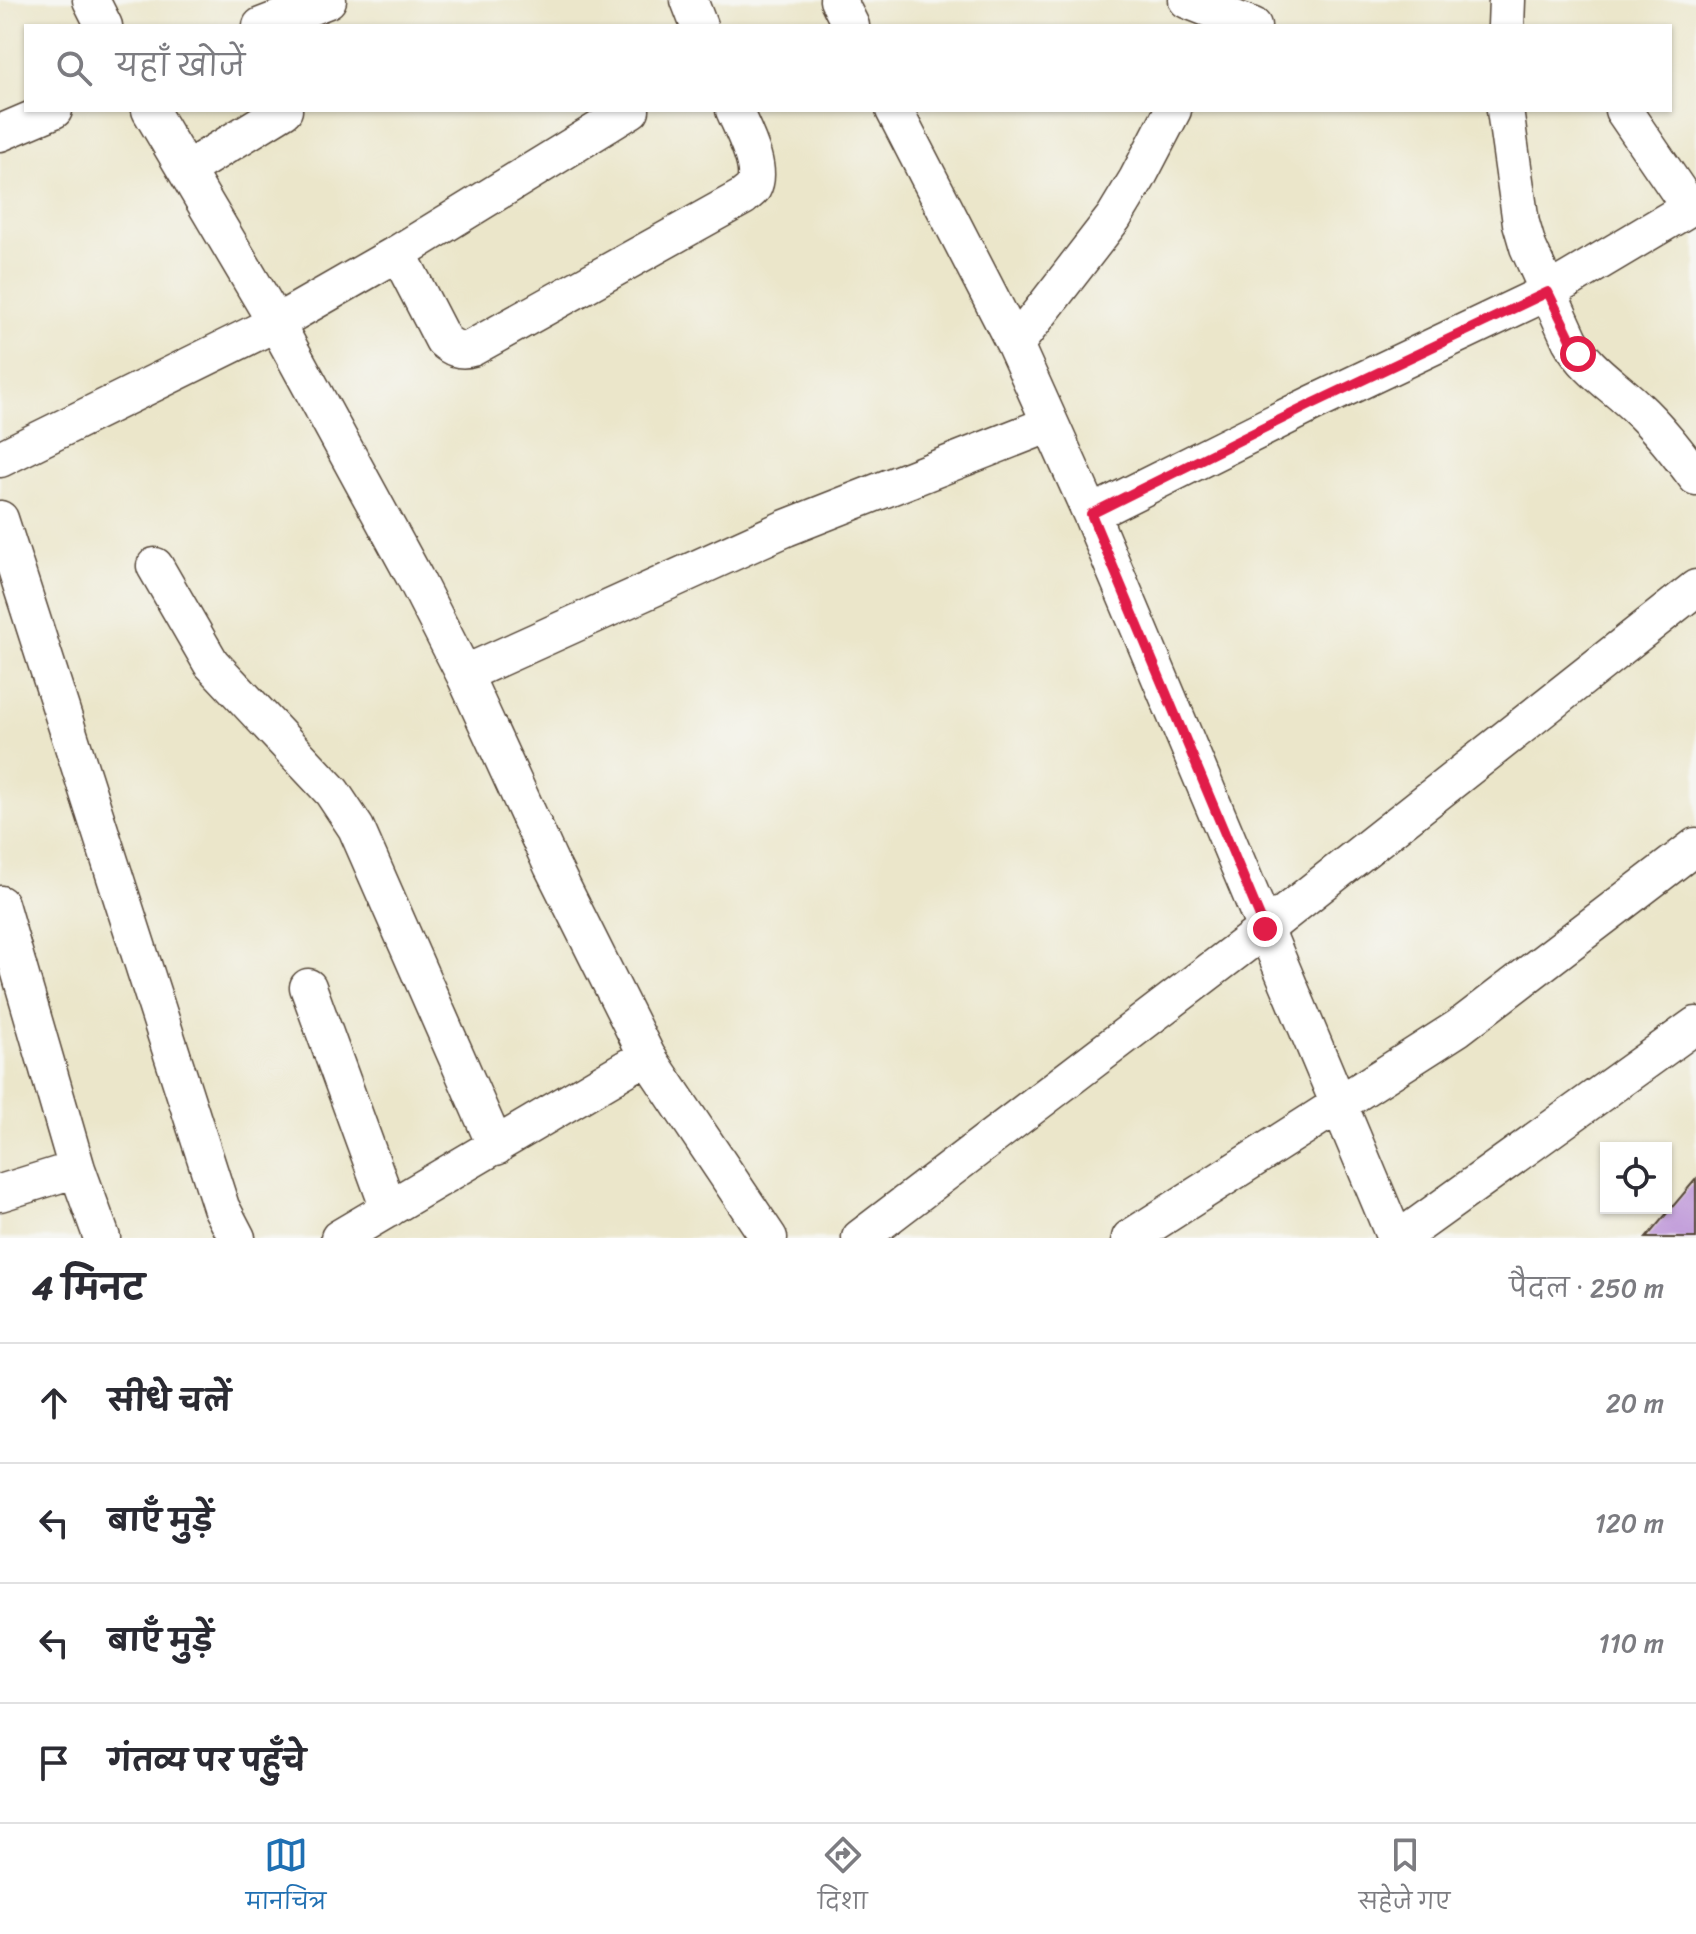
<!DOCTYPE html>
<html lang="hi">
<meta charset="utf-8">
<style>
:root{--surface:#fff;--page:#f2f2f3;--text:#2b2b33;--muted:#7c7c81;--line:#e1e1e2;--accent:#1f6fb2}
body{margin:0;font-family:Sriracha,"Playpen Sans Deva",sans-serif;background:var(--page);color:var(--text)}
.controls{position:absolute;right:24px;bottom:24px;display:grid;overflow:hidden;border-radius:0px;box-shadow:0 2px 6px #0004}
.controls button{width:72px;height:72px;display:grid;place-items:center;padding:0;border:0;border-bottom:2px solid var(--line);background:var(--surface);color:var(--text);font:40px sans-serif}
.stop{position:absolute;width:24px;height:24px;margin:-18px;border:6px solid #e11d48;border-radius:50%;background:#fff}
.stop.end{background:#e11d48;border-color:#fff;box-shadow:0 2px 8px #0008}
.list{margin:0;padding:0;list-style:none}
h2{display:flex;justify-content:space-between;align-items:center;height:104px;margin:0;padding:0 32px;font-size:34px}
h2 small{font-size:26px;font-weight:400;color:var(--muted)}
.list li{display:grid;grid-template-columns:52px 1fr auto;gap:24px;align-items:center;box-sizing:border-box;height:120px;padding:0 32px;border-top:2px solid var(--line)}
.list b{display:block;font-size:30px;white-space:nowrap}
.list em{font-size:26px;font-style:normal;color:var(--muted)}
.icon{flex:none;width:44px;height:44px;fill:none;stroke:currentColor;stroke-width:2;stroke-linecap:round;stroke-linejoin:round}
.map{position:relative;flex:none;width:1696px;height:1238px;overflow:hidden}
.search{position:absolute;background:var(--surface);box-shadow:0 2px 6px #0004;left:24px;right:24px;top:24px;height:88px;display:flex;align-items:center;gap:20px;box-sizing:border-box;padding:0 28px;border-radius:0px;color:var(--muted);font-size:30px}
.sheet{height:584px;background:var(--surface)}
nav{display:flex;justify-content:space-around;align-items:center;box-sizing:border-box;height:112px;border-top:2px solid var(--line);background:var(--surface);font-size:22px;color:var(--muted)}
nav a{display:grid;justify-items:center;gap:4px}
nav .on{color:var(--accent)}
.map>svg:first-child{display:block}
.building{fill:#c09ad9}
.lines{fill:none;stroke-linecap:round;stroke-linejoin:round}
.minor-casing{stroke:#554638;stroke-width:39}
.minor{stroke:#fff;stroke-width:36}
.route{stroke:#e11d48;stroke-width:10}
</style>
<div class="map">
<svg width="1696" height="1238" viewBox="0 0 1696 1238">
<rect width="100%" height="100%" fill="#f6f6f2"/>
<filter id="ink" filterUnits="userSpaceOnUse"><feTurbulence type="fractalNoise" baseFrequency=".0125" numOctaves="2"/><feDisplacementMap in="SourceGraphic" scale="16" xChannelSelector="R" yChannelSelector="G"/><feConvolveMatrix kernelMatrix="1 2 1 2 8 2 1 2 1" color-interpolation-filters="sRGB"/></filter>
<filter id="wash" filterUnits="userSpaceOnUse"><feTurbulence type="fractalNoise" baseFrequency=".006" numOctaves="4" result="noise"/><feDisplacementMap in="SourceGraphic" scale="32" xChannelSelector="R" yChannelSelector="G"/><feGaussianBlur stdDeviation="1.8" result="paint"/><feColorMatrix in="noise" values="0 0 0 0 0 0 0 0 0 0 0 0 0 0 0 0 0 1.4 0 .05"/><feComposite in="paint" operator="in"/></filter>
<g filter="url(#wash)">
<rect width="100%" height="100%" fill="#ebe6ca"/>
<g id="blocks">
<!-- building -->
<path class="building" d="M1696 1179V1238H1646Z"/>
</g>
</g>
<g filter="url(#ink)">
<use href="#blocks" fill-opacity="0" stroke="#554638" stroke-width="2"/>
<g class="lines">
<!-- minor casing -->
<g class="minor-casing">
<path id="minor" d="M91 0 104 26
M689 0 699 26
M838 0 851 26
M1187 0 1253 26
M261 26 328 0
M1506 26 1507 0
M150 110 276 323 415 578 464 674 552 866 647 1056 769 1238
M894 110 1015 345 1091 514 1395 1238
M1505 110 1521 223 1528 247 1570 340C1586 369 1612 384 1635 406 1658 427 1677 452 1696 477
M1623 110 1690 208
M0 133 54 110
M186 170 284 110
M398 253 443 340C452 348 460 352 472 348L743 197C746 194 750 192 753 188 764 168 742 129 734 110
M1015 345 1114 217 1137 179 1173 110
M0 459 276 323 398 253 631 110
M1091 514 1312 404 1548 292 1696 204
M0 519 221 1207 237 1238
M155 566 211 663 332 792 356 828 496 1147
M464 674 786 528 1050 424
M0 904 77 1169 102 1238
M308 987 389 1209
M0 1193 77 1169
M339 1238 647 1056
M860 1238 1265 929 1696 588
M1130 1238 1458 1028 1696 846
M1400 1238 1696 1025"/>
</g>
<!-- minor -->
<use href="#minor" class="minor"/>
</g>
</g>
<g class="lines" filter="url(#ink)">
<!-- route -->
<path class="route" d="M1265 929 1091 514 1312 404 1548 292 1578 354"/>
</g>
</svg>
<div class="controls">
<button><svg class="icon" aria-label="locate" viewBox="0 0 24 24"><circle cx="12" cy="12" r="6"/><path d="M12 2v4M12 18v4M2 12h4M18 12h4"/></svg></button>
</div>
<div class="stop" style="left:1578px;top:354px"></div>
<div class="stop end" style="left:1265px;top:929px"></div>
<div class="search"><svg class="icon" aria-label="search" viewBox="0 0 24 24"><circle cx="10" cy="10" r="6"/><path d="M15 15l6 6"/></svg>यहाँ खोजें</div>
</div>
<section class="sheet">
<h2>4 मिनट<small>पैदल · 250 m</small></h2>
<ul class="list">
<li><svg class="icon" aria-label="ahead" viewBox="0 0 24 24"><path d="M12 20V5M6 11l6-6 6 6"/></svg><div><b>सीधे चलें</b></div><em>20 m</em></li>
<li><svg class="icon" aria-label="left" viewBox="0 0 24 24"><path d="M17 20v-9H6M10 6l-5 5 5 5"/></svg><div><b>बाएँ मुड़ें</b></div><em>120 m</em></li>
<li><svg class="icon" aria-label="left" viewBox="0 0 24 24"><path d="M17 20v-9H6M10 6l-5 5 5 5"/></svg><div><b>बाएँ मुड़ें</b></div><em>110 m</em></li>
<li><svg class="icon" aria-label="arrive" viewBox="0 0 24 24"><path d="M6 21V4h12l-3 4 3 4H6"/></svg><div><b>गंतव्य पर पहुँचे</b></div></li>
</ul>
</section>
<nav>
<a class="on"><svg class="icon" aria-label="map" viewBox="0 0 24 24"><path d="M3 6l6-2 6 2 6-2v14l-6 2-6-2-6 2zM9 4v14M15 6v14"/></svg>मानचित्र</a>
<a><svg class="icon" aria-label="directions" viewBox="0 0 24 24"><path d="M12 3l9 9-9 9-9-9zM9 14v-3h6M13 9l2 2-2 2"/></svg>दिशा</a>
<a><svg class="icon" aria-label="saved" viewBox="0 0 24 24"><path d="M7 4h10v16l-5-4-5 4z"/></svg>सहेजे गए</a>
</nav>
